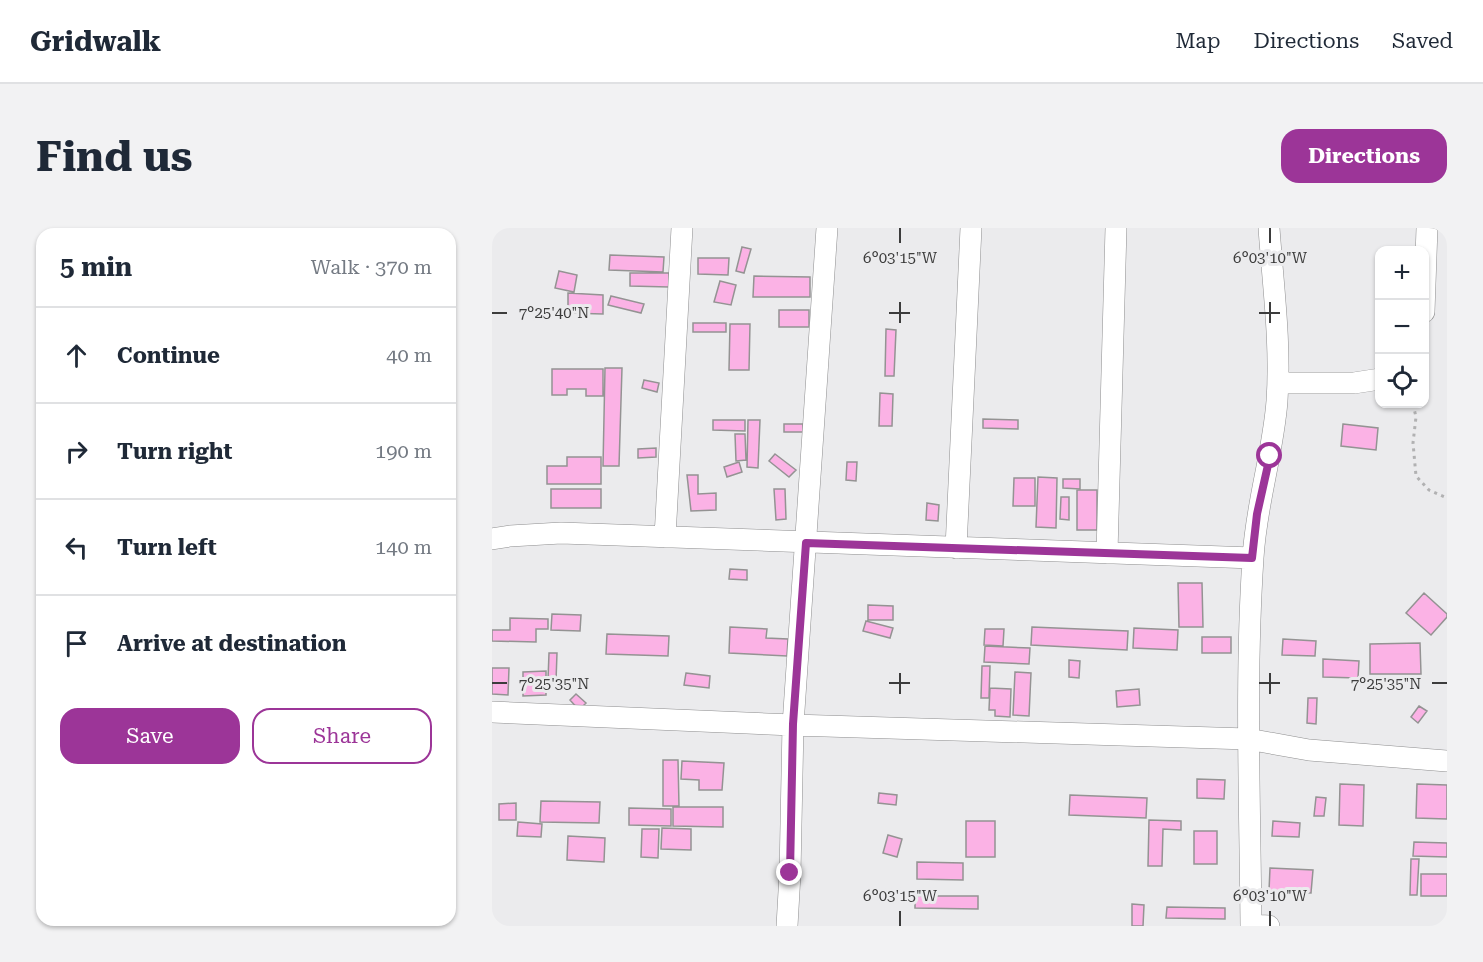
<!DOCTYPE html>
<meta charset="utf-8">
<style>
:root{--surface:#fff;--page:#f2f2f3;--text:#1f2937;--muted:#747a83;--line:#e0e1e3;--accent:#9c3598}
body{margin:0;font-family:"Roboto Serif",serif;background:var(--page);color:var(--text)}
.controls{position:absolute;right:18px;top:18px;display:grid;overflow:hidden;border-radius:12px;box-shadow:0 2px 4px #0004}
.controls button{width:54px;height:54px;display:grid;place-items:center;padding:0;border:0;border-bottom:2px solid var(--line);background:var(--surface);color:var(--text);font:30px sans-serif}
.stop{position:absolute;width:18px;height:18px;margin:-14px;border:4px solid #9c3598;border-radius:50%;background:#fff}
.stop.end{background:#9c3598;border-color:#fff;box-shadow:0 2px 6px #0008}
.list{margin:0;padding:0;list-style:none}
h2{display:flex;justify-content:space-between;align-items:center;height:78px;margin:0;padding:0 24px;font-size:26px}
h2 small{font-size:20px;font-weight:400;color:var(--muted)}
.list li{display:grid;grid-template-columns:39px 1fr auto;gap:18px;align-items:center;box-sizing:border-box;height:96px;padding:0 24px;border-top:2px solid var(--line)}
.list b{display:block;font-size:22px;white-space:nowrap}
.list em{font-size:20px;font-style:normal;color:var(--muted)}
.actions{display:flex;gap:12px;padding:18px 24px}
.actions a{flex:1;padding:14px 0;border:2px solid var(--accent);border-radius:18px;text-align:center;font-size:21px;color:var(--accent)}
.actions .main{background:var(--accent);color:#fff}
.icon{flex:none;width:33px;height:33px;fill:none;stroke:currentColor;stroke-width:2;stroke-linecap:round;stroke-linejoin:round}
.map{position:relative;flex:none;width:955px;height:698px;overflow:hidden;border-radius:18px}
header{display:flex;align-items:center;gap:36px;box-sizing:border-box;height:84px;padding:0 30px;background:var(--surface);border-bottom:2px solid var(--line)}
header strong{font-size:28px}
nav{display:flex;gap:33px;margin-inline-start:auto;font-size:21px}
.intro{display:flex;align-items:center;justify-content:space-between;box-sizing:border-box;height:144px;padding:0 36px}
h1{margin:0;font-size:42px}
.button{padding:15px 27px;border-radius:18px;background:var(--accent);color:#fff;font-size:21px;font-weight:700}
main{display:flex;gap:36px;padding:0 36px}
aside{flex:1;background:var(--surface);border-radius:18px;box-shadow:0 2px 4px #0004}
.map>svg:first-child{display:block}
.building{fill:#fbb2e5;stroke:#949393;stroke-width:1.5}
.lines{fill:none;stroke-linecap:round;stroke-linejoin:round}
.minor-casing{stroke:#8e8e8f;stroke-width:22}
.path{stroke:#b1b1b2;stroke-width:3;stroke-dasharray:3 4.5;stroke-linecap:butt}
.minor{stroke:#fff;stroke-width:21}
.route{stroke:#9c3598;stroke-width:8}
.ticks{fill:none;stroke:#3c3c3c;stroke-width:2}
.ticks-label{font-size:15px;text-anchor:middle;fill:#3c3c3c;stroke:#ebebed;stroke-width:6;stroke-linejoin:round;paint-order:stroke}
</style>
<header>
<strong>Gridwalk</strong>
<nav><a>Map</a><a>Directions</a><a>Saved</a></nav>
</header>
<div class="intro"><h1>Find us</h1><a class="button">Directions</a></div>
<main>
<aside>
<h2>5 min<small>Walk · 370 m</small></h2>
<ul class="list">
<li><svg class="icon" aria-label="ahead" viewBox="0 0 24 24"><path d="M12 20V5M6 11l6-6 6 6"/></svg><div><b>Continue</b></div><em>40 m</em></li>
<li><svg class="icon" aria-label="right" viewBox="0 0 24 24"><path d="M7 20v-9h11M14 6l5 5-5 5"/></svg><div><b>Turn right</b></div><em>190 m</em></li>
<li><svg class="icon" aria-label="left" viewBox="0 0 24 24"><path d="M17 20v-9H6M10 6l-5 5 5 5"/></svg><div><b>Turn left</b></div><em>140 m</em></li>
<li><svg class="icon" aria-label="arrive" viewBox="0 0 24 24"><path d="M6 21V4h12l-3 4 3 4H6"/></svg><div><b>Arrive at destination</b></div></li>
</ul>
<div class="actions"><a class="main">Save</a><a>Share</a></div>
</aside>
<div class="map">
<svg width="955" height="698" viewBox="0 0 955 698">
<rect width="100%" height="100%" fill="#ebebed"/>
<!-- building -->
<path class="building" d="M250 19 259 21 252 45 244 43Z
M118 27 172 29 171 44 117 42Z
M206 30H237L236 47 206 46Z
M67 43 85 47 82 64 63 60Z
M138 45H177V59L138 58Z
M262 48 318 49V69H261Z
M228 53 244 57 239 77 222 74Z
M76 65 111 67V86L76 85Z
M119 68 152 76 149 85 116 77Z
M287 82H317V99H287Z
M201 95H234V104H201Z
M238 96H258L257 142H237Z
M394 101 404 102 402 148H393Z
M113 140H130L127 238H111Z
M60 141H111V168H94V161H75V167H60Z
M152 152 167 155 165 164 150 160Z
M388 165 401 166 400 198H387Z
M491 191 526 192V201L491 200Z
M221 192H253V203L221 202Z
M256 192H268L266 240 255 239Z
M292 196H311V204H292Z
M851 196 886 200 884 222 849 218Z
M243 206H253L254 232 244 233Z
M164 220V229L146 230V221Z
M283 226 304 242 297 249 277 233Z
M75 229H109V256H55V238H75Z
M247 234 250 244 235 249 232 239Z
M355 234H365L364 253 354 252Z
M195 247H206V266L224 265V282L199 283Z
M546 249 565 250 564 300 544 299Z
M522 250H543V278H521Z
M571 251H588V261L571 260Z
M59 261H109V280H59Z
M282 261H293L294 291 284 292Z
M585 262H605V302H585Z
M569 269H577V292L568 291Z
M435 275 447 277 446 293 434 292Z
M238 341 255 342V352L237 351Z
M686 355H710L711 399H687Z
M932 365 955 386V389L939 407 914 385Z
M376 377 401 378V392H376Z
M60 386 89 387 88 403 59 402Z
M18 390 56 391V401H44V414L0 413V402H18Z
M374 393 401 400 398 410 371 403Z
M238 399 275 401 274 410 296 411 295 428 237 425Z
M540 399 636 403 635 422 539 417Z
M642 400 686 402 685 422 641 420Z
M493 401H512L511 418 492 417Z
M115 406 177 408 176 428 114 426Z
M710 409H739V425H710Z
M791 411 824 413 823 428 790 427Z
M928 415 929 446H878V416Z
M493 418 538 420 537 436 492 434Z
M57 425H65L64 453 56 452Z
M831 431 867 433 866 450 831 449Z
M577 432 588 433 587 450 577 449Z
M490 438H498L497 470H489Z
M0 440H17L16 467 0 466Z
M54 443V467L31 468V444Z
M523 444 539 445 537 488 521 487Z
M194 445 218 448 217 460 192 457Z
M498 460 519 461 518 489 503 488V482H497Z
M647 461 648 477 625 479 624 463Z
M84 466 94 475 87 482 78 472Z
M816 470H825L824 496 815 495Z
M927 478 935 483 926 495 919 489Z
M171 532H186L187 578H171Z
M190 533 232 535 230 562H207V552L189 551Z
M705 551 733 552 732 571 705 570Z
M848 556 872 557 871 598 847 597Z
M925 556 955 557V591L924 590Z
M387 565 405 567 404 577 386 575Z
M578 567 655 570 654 590 577 587Z
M824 569 834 570 832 588H822Z
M49 573 108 574 107 595 48 594Z
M24 575V592H7V576Z
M181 579H231V599L181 598Z
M137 580 179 581V598L137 597Z
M657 592 689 593V602L671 601 670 638H656Z
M474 593H503V629H474Z
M781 593 808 595 807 609 780 608Z
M26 594 50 596 49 609 25 608Z
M170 600 199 601V622L169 621Z
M150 601H167L166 630 149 629Z
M702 603H725V636H702Z
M396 607 410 611 405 629 391 625Z
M76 608 113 610 112 634 75 632Z
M922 614 955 615V629L921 628Z
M919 631H927L925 667H918Z
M425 634 471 635V652L425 651Z
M778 640 821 642 819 665 777 663Z
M929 646H955V668H929Z
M423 668H486V681L423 680Z
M640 676 652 677 651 698H640Z
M675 679 733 680V691L674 690Z"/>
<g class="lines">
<!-- minor casing -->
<g class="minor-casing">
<path id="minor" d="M932 84 935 0
M786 155H862L888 151
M173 309 190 0
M0 311 18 308 69 305 761 330
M464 320 479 0
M615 325 624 0
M0 484 301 497 756 511 817 522 955 533
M759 697 777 698
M295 698 298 646 301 497 335 0
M759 698C758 575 753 452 761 330 764 276 781 226 785 173 789 116 781 57 777 0"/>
</g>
<!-- path -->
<path class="path" d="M921 176 924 189 921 215 924 248 937 262 955 270"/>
<!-- minor -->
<use href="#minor" class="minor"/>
</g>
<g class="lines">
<!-- route -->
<path class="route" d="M298 645 301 496 314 315 760 330 765 286 778 228"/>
</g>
<!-- ticks -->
<path class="ticks" d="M408 0V15M778 0V15M408 74V95M778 74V95M0 85H15M397 85H418M767 85H788M408 445V466M778 445V466M0 455H15M397 455H418M767 455H788M940 455H955M408 683V698M778 683V698"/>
<g class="ticks-label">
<text x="408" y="35">6°03'15"W</text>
<text x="778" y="35">6°03'10"W</text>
<text x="62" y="90">7°25'40"N</text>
<text x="62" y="461">7°25'35"N</text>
<text x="894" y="461">7°25'35"N</text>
<text x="408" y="673">6°03'15"W</text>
<text x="778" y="673">6°03'10"W</text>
</g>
</svg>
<div class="controls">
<button>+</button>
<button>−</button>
<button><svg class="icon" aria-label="locate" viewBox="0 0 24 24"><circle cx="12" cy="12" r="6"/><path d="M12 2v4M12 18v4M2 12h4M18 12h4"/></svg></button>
</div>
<div class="stop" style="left:778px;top:228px"></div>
<div class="stop end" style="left:298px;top:645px"></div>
</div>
</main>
